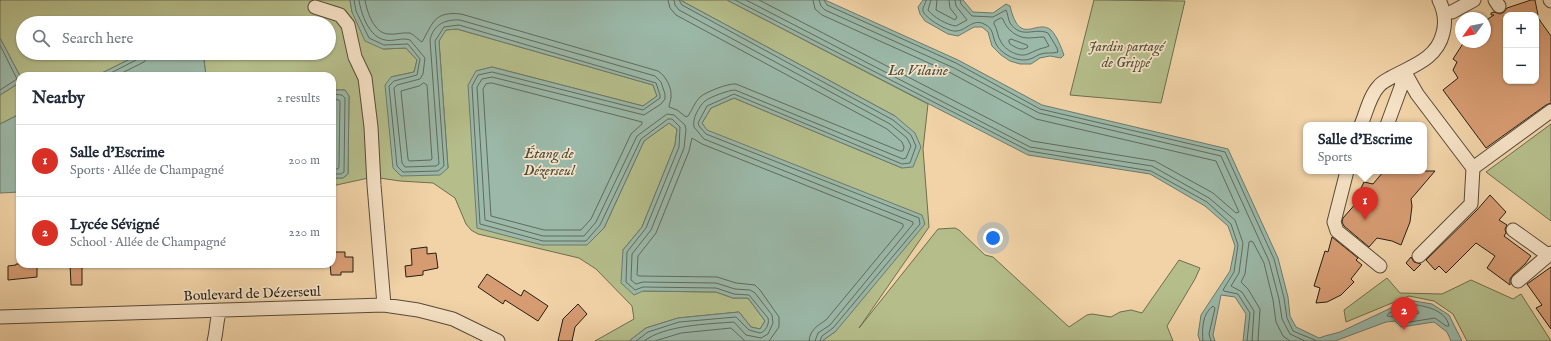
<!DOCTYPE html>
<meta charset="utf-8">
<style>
:root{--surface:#fff;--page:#f6f6f7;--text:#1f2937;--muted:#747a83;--line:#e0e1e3;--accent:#d93025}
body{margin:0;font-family:"IM FELL English",serif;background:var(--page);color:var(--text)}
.controls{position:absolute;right:12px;top:12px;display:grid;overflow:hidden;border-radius:8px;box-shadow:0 1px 3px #0004}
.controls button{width:36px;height:36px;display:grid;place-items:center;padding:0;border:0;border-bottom:1px solid var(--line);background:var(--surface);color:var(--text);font:20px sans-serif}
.compass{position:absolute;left:1455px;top:12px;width:36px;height:36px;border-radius:50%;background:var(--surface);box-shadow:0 1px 3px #0004;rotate:237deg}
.you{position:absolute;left:993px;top:238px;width:14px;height:14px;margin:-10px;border:3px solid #fff;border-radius:50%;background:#1a73e8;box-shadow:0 0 0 6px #1a73e833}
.badge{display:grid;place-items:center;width:26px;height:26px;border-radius:50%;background:var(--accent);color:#fff;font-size:13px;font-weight:700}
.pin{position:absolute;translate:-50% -33px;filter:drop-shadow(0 1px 2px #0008)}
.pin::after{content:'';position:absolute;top:21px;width:14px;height:12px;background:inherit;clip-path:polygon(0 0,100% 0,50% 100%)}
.popup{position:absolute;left:1303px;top:122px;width:124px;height:52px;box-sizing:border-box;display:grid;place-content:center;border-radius:8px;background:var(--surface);filter:drop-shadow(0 1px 3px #0005);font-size:13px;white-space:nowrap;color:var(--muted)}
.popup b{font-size:15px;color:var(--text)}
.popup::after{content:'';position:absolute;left:50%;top:100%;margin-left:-8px;border:8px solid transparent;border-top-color:var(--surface)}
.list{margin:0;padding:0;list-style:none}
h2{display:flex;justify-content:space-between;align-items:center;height:52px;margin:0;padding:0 16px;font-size:17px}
h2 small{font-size:13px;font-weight:400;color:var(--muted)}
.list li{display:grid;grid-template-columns:26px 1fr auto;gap:12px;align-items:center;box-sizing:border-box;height:72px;padding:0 16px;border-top:1px solid var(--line)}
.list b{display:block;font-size:15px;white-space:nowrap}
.list p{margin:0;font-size:13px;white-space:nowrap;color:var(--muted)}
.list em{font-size:13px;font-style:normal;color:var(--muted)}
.icon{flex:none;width:22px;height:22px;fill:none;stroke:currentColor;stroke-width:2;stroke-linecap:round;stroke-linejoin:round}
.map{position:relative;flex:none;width:1551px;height:341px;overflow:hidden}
.search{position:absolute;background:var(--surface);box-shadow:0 1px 3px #0004;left:16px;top:16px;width:320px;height:44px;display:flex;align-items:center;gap:10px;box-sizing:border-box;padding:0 14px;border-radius:22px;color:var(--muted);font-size:15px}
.panel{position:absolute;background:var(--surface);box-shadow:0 1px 3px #0004;left:16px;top:72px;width:320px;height:196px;border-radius:12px}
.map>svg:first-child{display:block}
.green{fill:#b5be8b;stroke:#6d6e50}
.water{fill:#9bb8a8;stroke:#6c7a6d}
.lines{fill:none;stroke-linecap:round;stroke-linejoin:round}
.shore{stroke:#606b5e;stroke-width:1}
.building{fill:#d79b72;stroke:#251e14}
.minor-casing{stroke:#584b39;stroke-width:15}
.minor{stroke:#f6e2c6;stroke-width:13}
.labels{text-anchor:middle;stroke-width:3.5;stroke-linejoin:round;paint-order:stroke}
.park-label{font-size:14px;font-style:italic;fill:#504e38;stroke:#f6e2c6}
.street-label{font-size:14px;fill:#251e14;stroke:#f6e2c6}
.water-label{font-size:15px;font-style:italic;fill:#484c40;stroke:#f6e2c6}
</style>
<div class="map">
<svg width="1551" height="341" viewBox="0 0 1551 341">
<rect width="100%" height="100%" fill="#f1d3a7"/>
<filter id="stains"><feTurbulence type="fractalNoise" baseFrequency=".005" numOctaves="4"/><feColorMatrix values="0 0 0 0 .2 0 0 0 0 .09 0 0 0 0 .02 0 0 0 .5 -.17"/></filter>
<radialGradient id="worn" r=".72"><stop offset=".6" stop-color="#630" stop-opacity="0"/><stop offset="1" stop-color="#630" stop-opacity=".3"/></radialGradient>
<!-- green -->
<path class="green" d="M1 0H350L352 12 383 49 406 48 417 60 414 72 391 77 448 168 439 41 445 30 457 29 653 85 657 96 643 106 492 67 476 71 604 228 644 141 669 123 677 129 675 145 642 227 623 250 643 291 716 292 733 298H748L765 321 760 329 751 327 739 312 678 318 646 328 629 341H595L634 319 632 306 596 269 579 258 478 234 471 230 466 224 455 198 433 183 400 181 373 177 332 186V178H343L348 174 349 96 345 90H332V76H206L203 53H329V23H23V53H142L96 76H20L0 38V1Z
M680 0H727L928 104 923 149 929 227 859 328 938 229 955 228 959 230 985 255 993 257 1069 327 1087 315 1092 314 1111 317 1120 312 1131 310 1142 313 1179 260 1200 268 1195 279 1167 326 1173 341H822L836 331 702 123 711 108 734 98 902 168 895 116Z
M1094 0 1185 1 1161 103 1070 95Z
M20 80V114L0 124V95L19 83Z
M1551 124V221L1486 172Z
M1387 278 1400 293 1442 294 1471 280 1513 299 1521 294 1551 341H1467L1453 314 1434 301 1409 296 1346 322 1344 310Z"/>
<!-- water -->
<path class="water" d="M350 0H680L895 116 915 133 921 147 913 167 902 168 734 98 711 108 702 123 707 130 922 215 925 224 836 331 822 341H629L646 328 678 318 739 312 751 327 760 329 765 321 748 298H733L716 292 643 291 634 295 621 283 623 250 642 227 675 145 677 129 669 123 644 141 604 228 587 245H542L477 228 468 85 476 71 492 67 643 106 657 96 653 85 457 29 446 30 439 41 448 168 440 175 401 176 393 168 385 85 391 77 414 72 417 60 406 48 383 49 365 41 352 12Z
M727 0H825L958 60 1042 105 1228 149 1278 258 1288 297 1290 316 1296 327 1319 338 1325 336 1340 332 1408 300 1432 304 1449 315 1462 341H1451L1447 332 1434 322 1401 327 1395 321 1386 322 1335 341H1243L1246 314 1235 297 1221 295 1213 335 1215 341H1200L1198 335 1201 315 1230 271 1235 246 1228 226 1205 206 1150 174 1028 155Z
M923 0H963L973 12 993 13 1006 4 1010 6C1020 48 1036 18 1051 30 1057 36 1061 47 1064 55L1061 58 1050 56 1040 58 1031 64H1020L1010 61 1001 55 992 46 988 32 982 27H974L958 36 948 34 925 21 920 14 918 7Z
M0 38 20 76 19 83 0 95Z
M142 53H203L206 76H96Z
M332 90H345L349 96 348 174 343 178H332Z
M20 114V192L0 193V124Z"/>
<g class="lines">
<!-- shore -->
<path class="shore" d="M354 0 356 11 369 38 384 45 408 44 420 59 417 75 394 81 389 86 397 166 403 172 438 171 444 166 435 41 444 27 459 25 656 83 660 95V98L643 110 492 72 478 75 472 86 480 224 543 241H586L600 225 641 139 668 119H672L680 127 679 147 646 228 627 252 626 282 635 290 643 287 716 288 734 294 749 295 768 318C770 324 765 332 760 333L749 330 736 317 679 322 648 332 636 341
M359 0C361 14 369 37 385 40 393 42 402 37 410 40L425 58 423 74 420 79 397 85 394 88 402 163 405 167 436 166 439 164 430 40C433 25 445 19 460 20L655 76 661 82 665 94V99L661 104 644 115 492 77 482 79 477 87 485 220 543 236H584L596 222 637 136 667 114 674 115 685 125 686 130 684 148 651 230 632 254 631 280 636 284 643 282 716 283 735 289 750 290 755 293 772 315 773 323 768 334 761 338 746 335 734 322C708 324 665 325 644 341
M365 0C367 12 374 33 388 34 395 35 403 32 410 33 415 35 418 40 422 42 433 23 434 11 461 14L658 71C666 76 672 88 671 97 671 101 669 104 669 107L677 110 686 117 688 116C692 110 695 102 700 97 706 92 728 83 736 84L900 151H903L904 147 902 142 887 129 676 15 670 8 668 0
M674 0 675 5 679 10 890 124 907 138 911 146 906 158 903 159 735 90C729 90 710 97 705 101 699 106 692 119 694 127L704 139 913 222V224L830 325 818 333 815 341
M679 0 682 5 893 120 911 135 916 146 910 163 902 164 734 94 707 106 698 123 699 126 706 134 919 218 920 224 833 328 822 336 820 341
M735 0 1029 151 1151 171 1207 202 1231 224 1238 245 1234 272 1223 290 1224 291 1238 294 1250 313 1247 341
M746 0 1030 147 1152 166 1209 198 1235 220 1243 243 1239 273 1231 286 1242 292 1254 311 1252 341
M759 0 1032 141 1155 161 1213 193 1236 213 1239 212 1216 161 1036 119 951 73 822 15 815 9 813 0
M819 0 821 6 825 10 954 68 1039 113 1221 156 1269 261 1279 299 1282 319 1290 334 1305 341
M824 0 827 5 956 63 1040 109 1225 152 1274 259 1284 298 1287 318 1293 331 1317 341
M926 0C926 4 922 7 923 11 925 18 948 32 956 31 966 31 973 18 984 24 994 28 992 36 996 44 1001 54 1018 63 1030 59 1034 58 1037 55 1041 54 1046 52 1053 54 1058 52L1057 48 1048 33C1034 27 1022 40 1010 23 1008 19 1008 14 1006 10L993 17 972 16 961 4 960 0
M931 0 928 10C933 17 947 25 956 26L967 20 956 6 955 0
M937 0 936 10 955 20 957 17 950 8 949 0
M1001 18 1003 19C1006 29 1017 38 1028 38 1033 38 1038 37 1044 37L1049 46C1045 48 1041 48 1037 50 1034 51 1031 53 1028 54 1019 58 1005 50 1001 42 997 36 998 30 994 24V22Z
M1009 40 1011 39 1027 45 1028 47C1022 52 1015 47 1010 44Z
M0 45 17 79 0 90
M105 76 140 58 143 53
M116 76 144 62 147 58 148 53
M424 83 427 85 432 159 431 160 409 161 408 159 401 91 419 86Z
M492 83 642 122V124L631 134 591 219 581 230H544L491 216 483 89 486 84Z
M332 94 342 95 345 98 344 172 341 174H332
M332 99 339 100 340 101 339 167 338 169H332
M332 105 334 107 333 161 332 163
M1408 304C1422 305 1446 309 1449 326H1446L1435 318 1403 323 1397 317 1387 316 1388 314Z
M1410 309 1418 311 1419 313 1405 317 1402 315V312Z
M655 341 681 333 731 328 745 341
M769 341 779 327V317L760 290 755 285 736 283 717 277 639 276 637 275 638 256 656 233 689 151 692 138 702 144 903 224V227L826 320C817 326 810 330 809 341
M1203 341C1202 329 1202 314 1213 306L1215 308 1209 334 1211 341
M1258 341 1260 309 1248 289 1241 282 1245 274 1249 242 1251 241 1253 242 1264 263 1273 300 1276 322 1283 336 1290 341"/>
</g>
<!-- building -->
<path class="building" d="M1531 0H1535L1538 15H1506V81H1536V15L1551 36V103L1546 105 1486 148 1443 90 1458 78 1453 70 1457 62 1453 59 1464 42H1485V21L1494 15H1491V13L1494 12 1500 14 1504 12 1507 8Z
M1384 171H1435L1411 199 1412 206 1410 222 1401 245 1392 241 1377 238 1369 247 1344 226 1342 222 1343 218 1358 201 1361 188 1364 182 1373 184Z
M1490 195 1506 212 1499 220 1507 225 1505 229 1506 233 1504 236 1531 256 1525 264 1513 275 1510 279V285L1487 268 1495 256 1476 243 1446 273 1439 266 1435 270 1426 260 1477 210Z
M1332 237 1358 258 1356 260 1362 265 1351 279 1354 282 1341 295 1327 302 1316 303 1320 288 1314 286 1325 251 1328 252Z
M427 247V254L436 253 438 268 423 271V275L406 277 405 266 412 265 411 249Z
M332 252H345V257H353V272H341V275H331L330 264H332Z
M1411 257 1414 262 1421 264 1414 271 1406 263Z
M16 264H37V277L8 280V266L16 265Z
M70 264H82V285H71Z
M1551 267V329L1536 308 1542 305 1527 284Z
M487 274 521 296 524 290 548 306 538 321 505 300 503 304 478 287Z
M578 304 587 314 575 327 572 341H558L563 319Z"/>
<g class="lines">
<!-- minor casing -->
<g class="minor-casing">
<path id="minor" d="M1495 0 1499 6
M1550 0 1551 1
M315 7 340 15 348 25 355 57 365 78 371 127 374 185 384 305
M1452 12 1474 0
M1404 71 1417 94 1473 168 1551 111
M1361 125C1366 113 1370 95 1379 86 1382 82 1387 80 1392 77 1412 66 1437 59 1443 33 1446 22 1444 10 1439 0
M1387 125 1401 87 1404 71
M1347 171 1334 222 1337 231 1380 266
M1513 230 1548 255
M1419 256 1471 204 1473 168
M1518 281 1551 253
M0 317 384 305 418 310 453 319 498 341
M214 341C217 331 216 320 220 310"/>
</g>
<!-- minor -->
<use href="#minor" class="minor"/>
</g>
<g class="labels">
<!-- park labels -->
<g class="park-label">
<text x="1126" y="51">Jardin partagé<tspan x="1126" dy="16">de Grippé</tspan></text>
</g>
<!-- street labels -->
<g class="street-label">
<text transform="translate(252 293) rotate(-2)" y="5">Boulevard de Dézerseul</text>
</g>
<!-- water labels -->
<g class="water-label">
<text x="918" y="75">La Vilaine</text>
<text x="549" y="158">Étang de<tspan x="549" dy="17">Dézerseul</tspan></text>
</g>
</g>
<rect width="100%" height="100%" filter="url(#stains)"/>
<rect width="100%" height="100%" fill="url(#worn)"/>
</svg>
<div class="controls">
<button>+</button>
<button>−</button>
</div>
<svg class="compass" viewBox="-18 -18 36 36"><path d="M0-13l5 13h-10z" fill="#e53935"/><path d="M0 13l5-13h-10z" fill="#747a83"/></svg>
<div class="you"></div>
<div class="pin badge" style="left:1365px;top:220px">1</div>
<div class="popup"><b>Salle d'Escrime</b>Sports</div>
<div class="pin badge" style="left:1404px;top:330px">2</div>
<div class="search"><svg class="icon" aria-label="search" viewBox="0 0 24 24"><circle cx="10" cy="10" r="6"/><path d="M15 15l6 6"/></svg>Search here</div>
<section class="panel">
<h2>Nearby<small>2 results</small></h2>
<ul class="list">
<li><span class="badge">1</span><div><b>Salle d'Escrime</b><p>Sports · Allée de Champagné</p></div><em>200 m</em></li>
<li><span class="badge">2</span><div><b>Lycée Sévigné</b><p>School · Allée de Champagné</p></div><em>220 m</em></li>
</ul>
</section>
</div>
